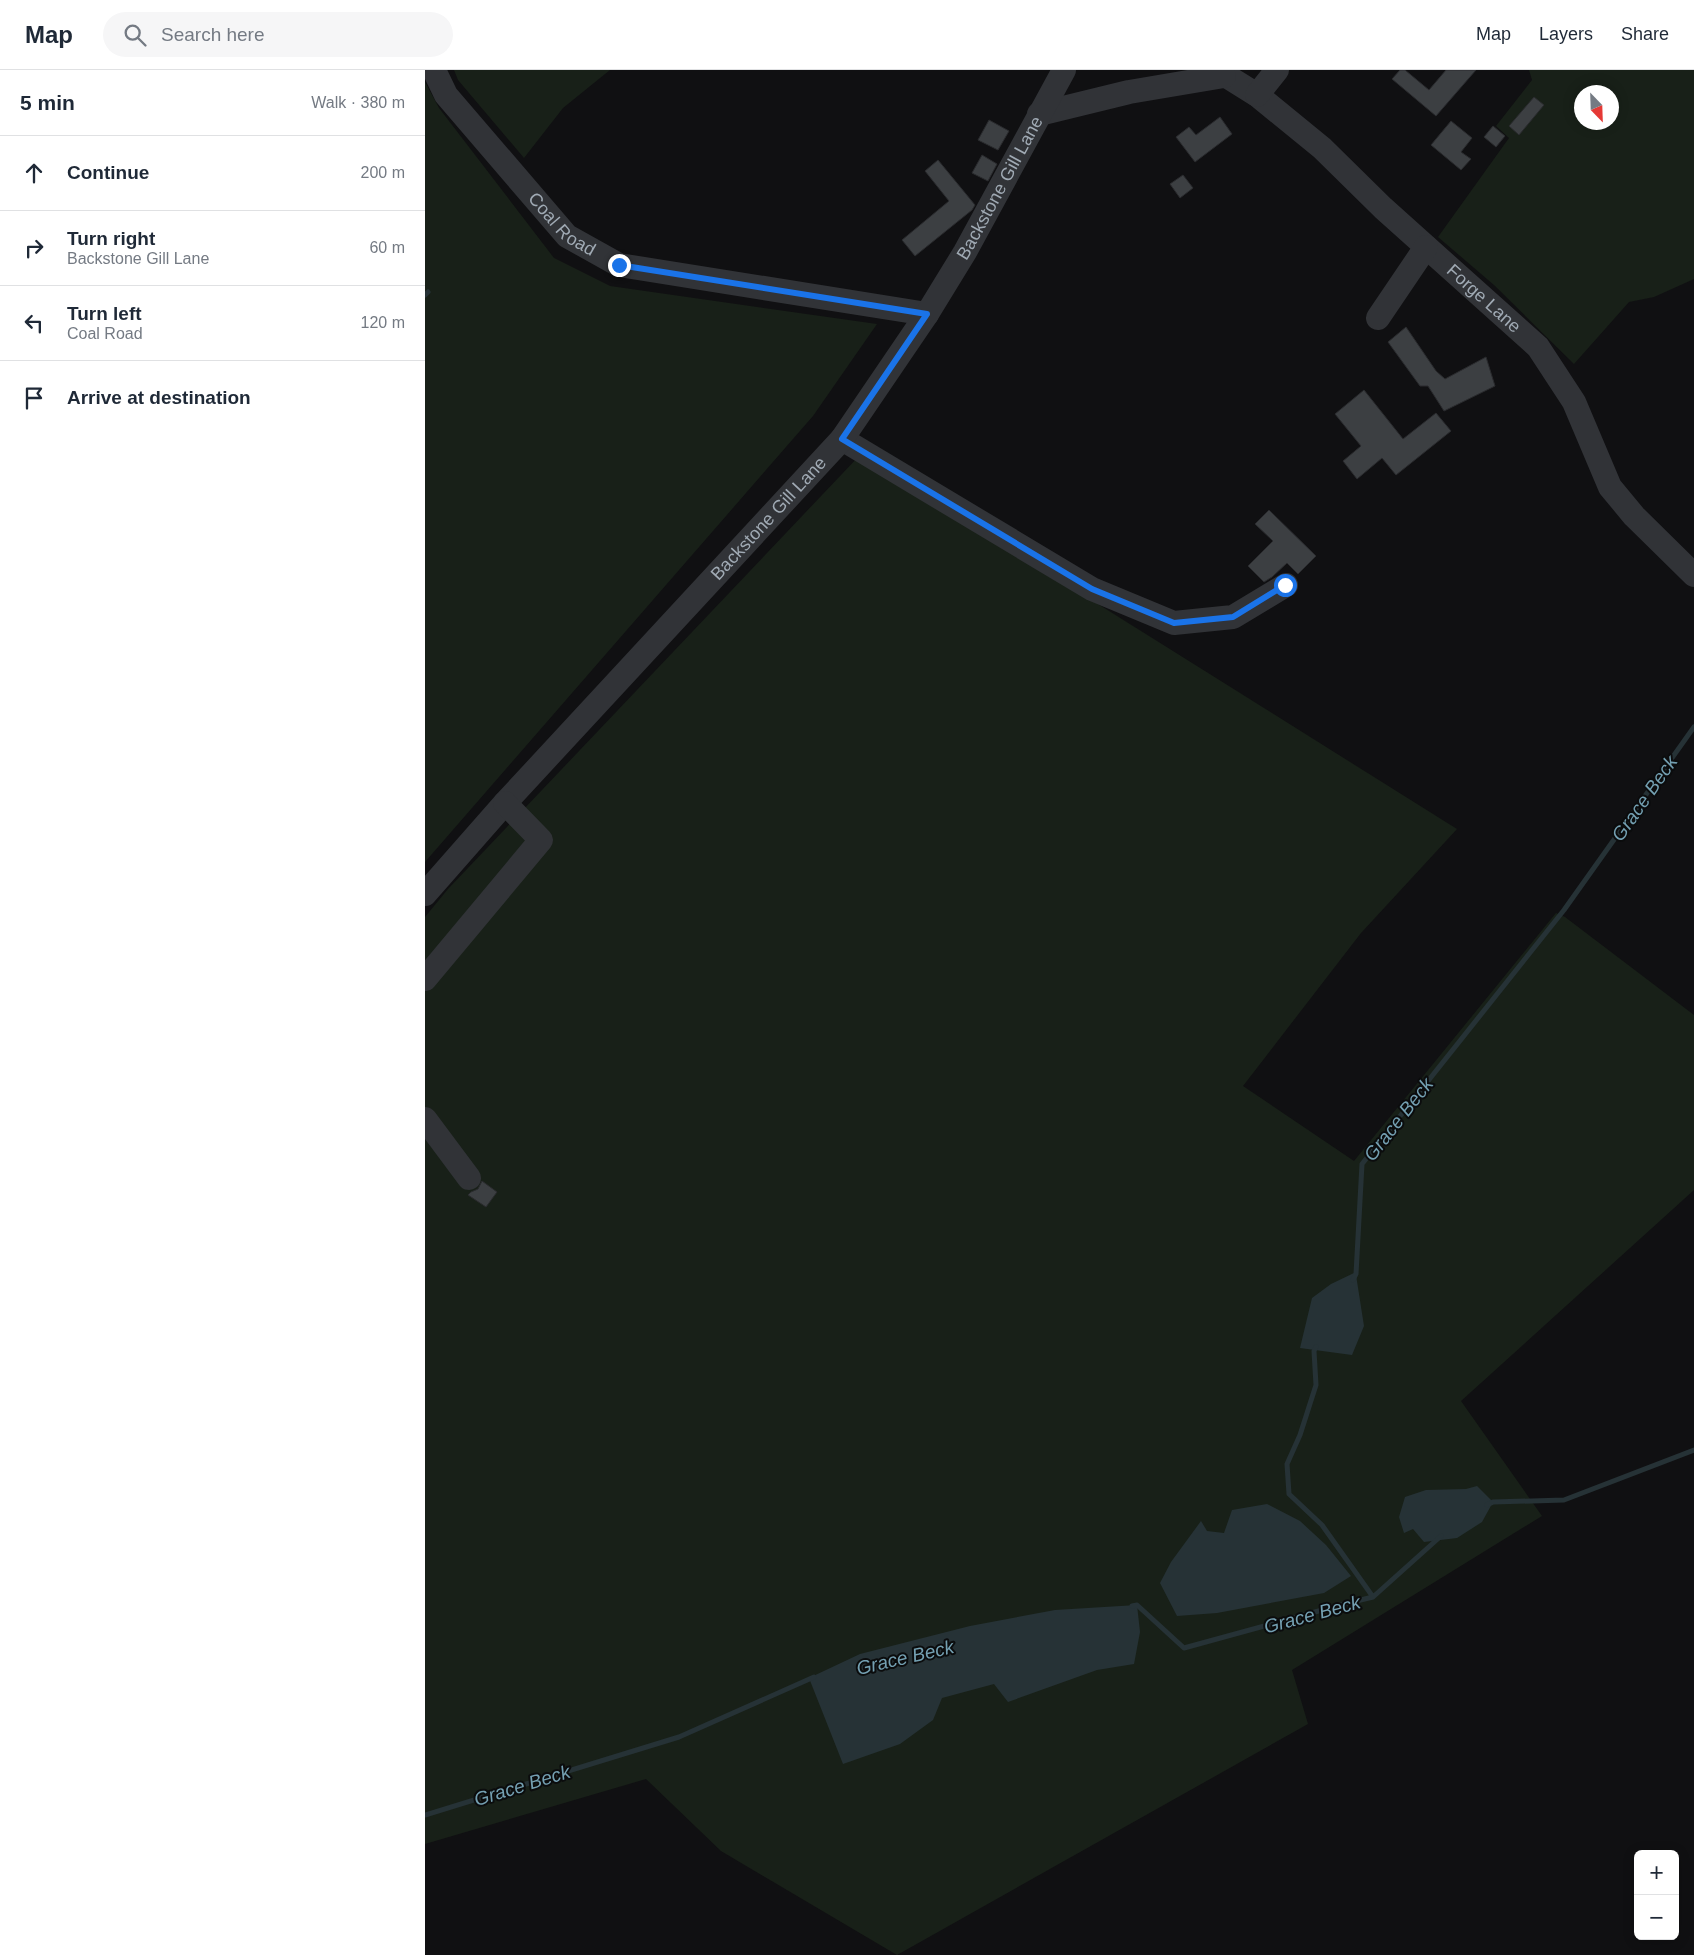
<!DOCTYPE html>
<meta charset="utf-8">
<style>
:root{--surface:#fff;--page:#f6f6f7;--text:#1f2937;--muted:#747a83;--line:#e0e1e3}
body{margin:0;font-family:Arial,sans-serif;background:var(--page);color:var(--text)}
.controls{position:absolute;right:15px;bottom:15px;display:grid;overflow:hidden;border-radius:8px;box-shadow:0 2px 12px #0003}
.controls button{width:45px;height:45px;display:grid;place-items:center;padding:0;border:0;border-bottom:1px solid var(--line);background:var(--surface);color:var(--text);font:25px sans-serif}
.compass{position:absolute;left:1149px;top:15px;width:45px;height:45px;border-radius:50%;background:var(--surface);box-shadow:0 2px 12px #0003;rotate:157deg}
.stop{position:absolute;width:15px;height:15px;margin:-11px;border:4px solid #1a73e8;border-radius:50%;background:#fff}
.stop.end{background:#1a73e8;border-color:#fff;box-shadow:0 1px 5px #0008}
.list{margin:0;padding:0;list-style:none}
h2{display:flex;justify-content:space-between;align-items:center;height:65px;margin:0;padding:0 20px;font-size:21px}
h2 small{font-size:16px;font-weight:400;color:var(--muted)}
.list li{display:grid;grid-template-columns:32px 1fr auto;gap:15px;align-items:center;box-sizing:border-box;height:75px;padding:0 20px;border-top:1px solid var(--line)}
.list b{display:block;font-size:19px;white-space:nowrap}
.list p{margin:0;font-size:16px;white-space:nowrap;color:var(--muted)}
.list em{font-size:16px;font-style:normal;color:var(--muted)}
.icon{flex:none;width:28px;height:28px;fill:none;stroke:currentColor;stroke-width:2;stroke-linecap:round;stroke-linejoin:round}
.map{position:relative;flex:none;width:1269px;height:1885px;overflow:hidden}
header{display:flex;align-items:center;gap:30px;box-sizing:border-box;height:70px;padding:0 25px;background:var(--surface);border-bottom:1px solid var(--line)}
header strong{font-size:24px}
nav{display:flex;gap:28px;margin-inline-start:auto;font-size:18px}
.search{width:350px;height:45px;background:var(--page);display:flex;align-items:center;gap:12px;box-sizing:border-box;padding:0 18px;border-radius:28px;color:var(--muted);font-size:19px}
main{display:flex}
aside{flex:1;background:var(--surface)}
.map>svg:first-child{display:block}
.green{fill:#182018;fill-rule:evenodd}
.water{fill:#263236}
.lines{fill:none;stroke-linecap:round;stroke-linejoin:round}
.stream{stroke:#263236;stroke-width:5}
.building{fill:#3c3f42;stroke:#2a2b2e}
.minor{stroke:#313337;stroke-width:24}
.route{stroke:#1a73e8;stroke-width:6}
.labels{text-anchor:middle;stroke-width:4;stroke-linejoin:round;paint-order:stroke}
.street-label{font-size:18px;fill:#a0aab4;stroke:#0b0c0d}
.water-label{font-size:19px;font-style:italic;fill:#74a0b2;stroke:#0b0c0d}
</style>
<header>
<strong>Map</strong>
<div class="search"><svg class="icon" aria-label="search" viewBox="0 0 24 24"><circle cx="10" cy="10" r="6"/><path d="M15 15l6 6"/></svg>Search here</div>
<nav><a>Map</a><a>Layers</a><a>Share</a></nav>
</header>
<main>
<aside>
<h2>5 min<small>Walk · 380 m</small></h2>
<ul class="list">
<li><svg class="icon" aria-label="ahead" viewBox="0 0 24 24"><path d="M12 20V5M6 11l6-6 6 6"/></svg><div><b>Continue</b></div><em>200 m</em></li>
<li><svg class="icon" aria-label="right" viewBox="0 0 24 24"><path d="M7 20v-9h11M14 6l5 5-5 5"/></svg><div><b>Turn right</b><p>Backstone Gill Lane</p></div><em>60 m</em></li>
<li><svg class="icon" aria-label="left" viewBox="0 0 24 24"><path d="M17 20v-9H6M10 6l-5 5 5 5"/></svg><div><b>Turn left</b><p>Coal Road</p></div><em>120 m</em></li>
<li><svg class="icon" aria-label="arrive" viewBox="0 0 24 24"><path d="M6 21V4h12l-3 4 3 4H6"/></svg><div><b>Arrive at destination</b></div></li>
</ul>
</aside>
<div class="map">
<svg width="1269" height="1885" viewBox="0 0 1269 1885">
<rect width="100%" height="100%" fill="#101012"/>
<!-- green -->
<path class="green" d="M29 0H185L138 38 99 88 33 10Z
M1104 0H1269V209L1229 227 1204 232 1149 294 1069 215 1013 167 1084 68 1071 56 1107 10ZM1156 22H1186V52H1156Z
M0 12 14 38 129 188 185 216 452 254 388 346 0 792Z
M435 385 1032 759 936 863 818 1016 929 1091 1131 843 1140 847 1269 945V1120L1036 1331 1117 1446 867 1600 883 1654 472 1885 296 1781 221 1709 0 1774V847L23 819Z"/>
<!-- water -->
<path class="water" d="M929 1203 931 1205 939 1256 927 1285 875 1278 887 1228 906 1214Z
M1052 1416 1068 1432 1057 1452 1032 1468 999 1472 988 1459 979 1463 974 1447 980 1427 1001 1420 1041 1419Z
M842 1434 875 1451 901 1475 926 1506 899 1523 792 1543 752 1546 735 1513 746 1492 776 1451 782 1461 799 1463 807 1440Z
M712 1535 715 1562 709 1594 672 1600 583 1632 569 1614 517 1628 508 1650 475 1674 418 1694 384 1608 435 1584 545 1556 630 1540Z"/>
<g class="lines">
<!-- stream -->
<path class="stream" d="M0 225 3 222
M928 1210 931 1204 937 1094 1139 840 1269 657
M891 1277 889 1281 891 1315 875 1365 862 1394 864 1424 897 1455 948 1527
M1062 1435 1068 1432 1139 1430 1269 1380
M707 1536 712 1535 759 1578 919 1534 948 1527 1016 1466
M0 1745 254 1667 389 1607"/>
</g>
<!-- building -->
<path class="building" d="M975 0H980L1004 20 1021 0H1051L1011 46 967 9Z
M1109 27 1119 35 1094 65 1084 56Z
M795 47 807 64 770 92 751 67 764 57 771 65Z
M564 50 584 61 573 80 553 70Z
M1026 51 1047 68 1036 82 1046 89 1036 100 1006 75Z
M1068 56 1080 66 1071 77 1059 67Z
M557 85 572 94 563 111 547 103Z
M513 90 550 135 547 140 490 186 477 170 524 131 500 101Z
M758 105 768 118 755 128 745 114Z
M981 257 1011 301 1020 309 1061 287 1070 316 1019 341 1003 316H995L963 272Z
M939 320 978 369 1011 343 1026 361 971 405 957 388 932 409 918 391 936 376 910 344Z
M844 440 891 486 873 504 862 493 847 507 839 512 823 496 848 471 830 454Z
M57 1111 72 1122 61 1137 43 1125 46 1122 53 1119Z"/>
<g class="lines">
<!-- minor -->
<g class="minor">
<path id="s1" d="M9 0 21 25 142 166 194 195 502 244"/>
<path id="s2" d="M792 0 832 25 897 78 958 138 1113 277 1149 332 1185 417 1209 446 1269 505"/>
<path d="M832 25 852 0"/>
<path d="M614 44 704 22 799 6"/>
<path d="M953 248 1001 177"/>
<path d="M417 369 667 519 749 553 808 547 861 515"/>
<path id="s3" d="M0 824 80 733 417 369 502 244 540 182 639 0"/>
<path d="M0 909 116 770 80 733"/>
<path d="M0 1049 44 1108"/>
</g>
</g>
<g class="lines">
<!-- route -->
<path class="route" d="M194 195 502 244 417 369 667 519 749 553 808 547 860 515"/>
</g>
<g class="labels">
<!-- street labels -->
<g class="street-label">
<text dy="6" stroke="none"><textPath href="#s3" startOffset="914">Backstone Gill Lane</textPath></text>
<text dy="6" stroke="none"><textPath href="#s1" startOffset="202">Coal Road</textPath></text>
<text dy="6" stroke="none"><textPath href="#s2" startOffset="352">Forge Lane</textPath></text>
<text dy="6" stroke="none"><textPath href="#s3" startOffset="509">Backstone Gill Lane</textPath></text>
</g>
<!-- water labels -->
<g class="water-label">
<text transform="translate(1219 728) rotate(-55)" y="7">Grace Beck</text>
<text transform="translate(973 1049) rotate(-52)" y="7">Grace Beck</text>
<text transform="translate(887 1544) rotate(-15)" y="7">Grace Beck</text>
<text transform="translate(480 1587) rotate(-13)" y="7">Grace Beck</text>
<text transform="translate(97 1715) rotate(-17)" y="7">Grace Beck</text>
</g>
</g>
</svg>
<div class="controls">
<button>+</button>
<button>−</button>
</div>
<svg class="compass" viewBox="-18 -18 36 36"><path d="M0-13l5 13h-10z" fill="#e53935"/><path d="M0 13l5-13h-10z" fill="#747a83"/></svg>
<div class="stop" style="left:860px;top:515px"></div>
<div class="stop end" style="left:194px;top:195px"></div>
</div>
</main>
